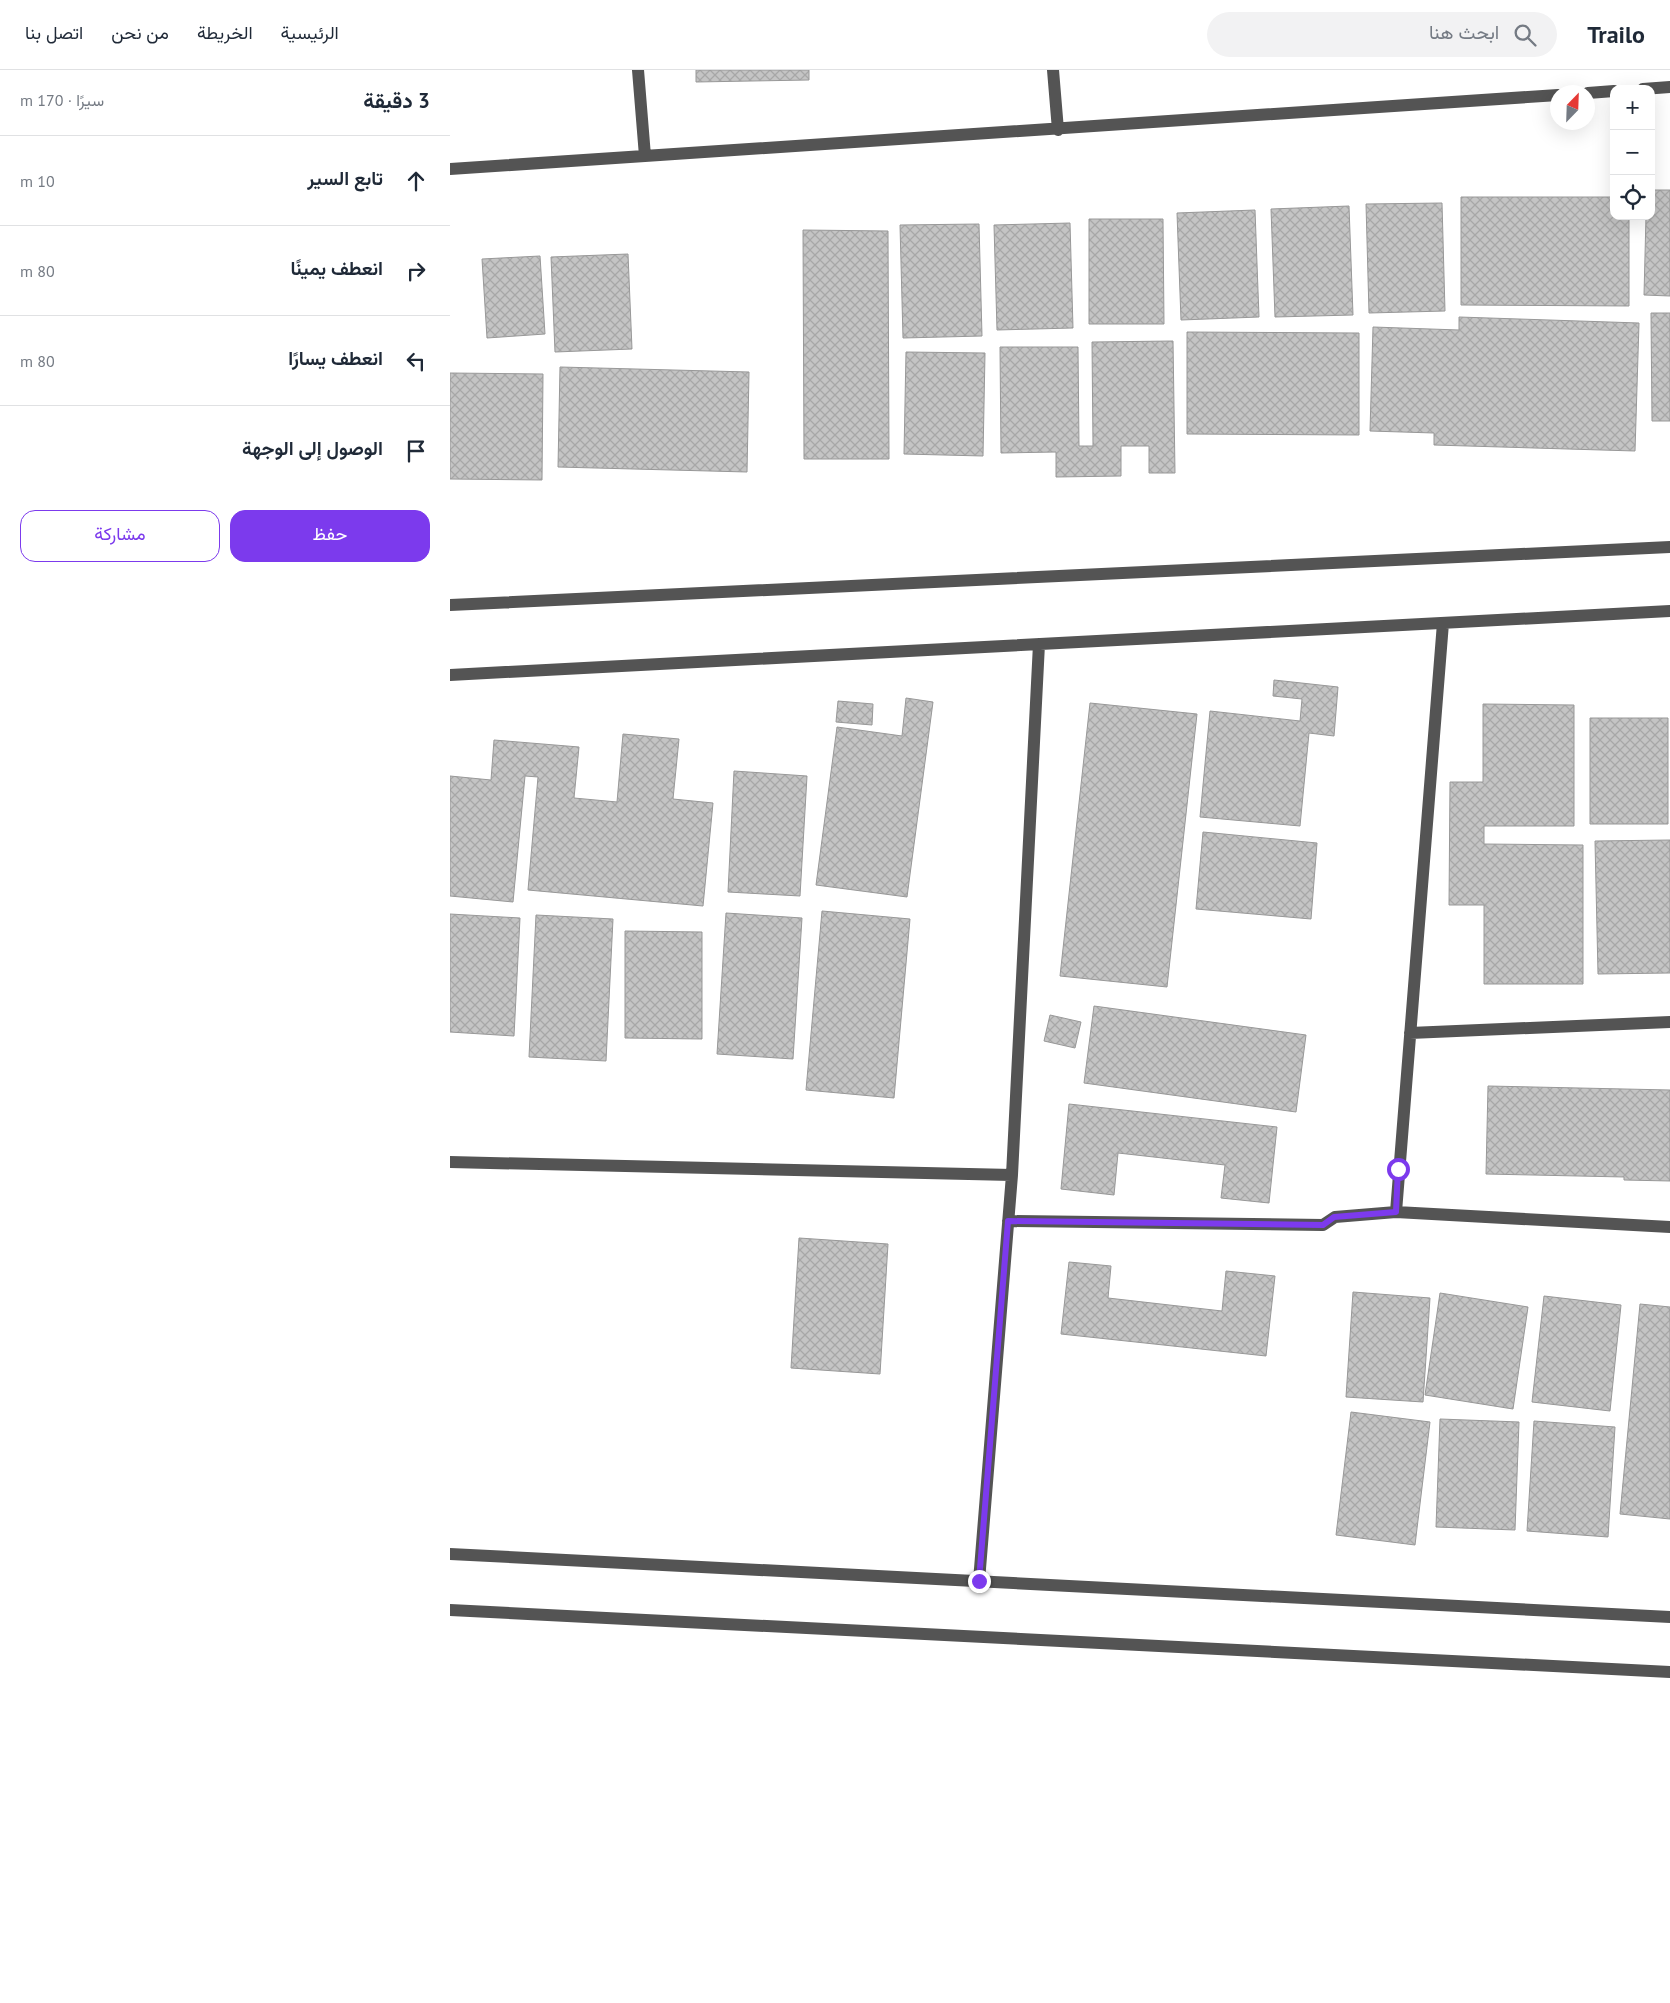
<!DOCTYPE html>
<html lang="ar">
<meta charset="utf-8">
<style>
:root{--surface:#fff;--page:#f2f2f3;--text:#1f2937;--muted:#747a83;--line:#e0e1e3;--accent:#7c3aed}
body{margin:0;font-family:"PT Sans",Vazirmatn,sans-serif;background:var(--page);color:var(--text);direction:rtl}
.controls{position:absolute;right:15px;top:15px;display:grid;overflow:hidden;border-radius:10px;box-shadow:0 5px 20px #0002}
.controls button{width:45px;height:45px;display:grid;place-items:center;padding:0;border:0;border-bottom:1px solid var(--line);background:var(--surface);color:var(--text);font:25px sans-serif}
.compass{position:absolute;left:1100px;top:15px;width:45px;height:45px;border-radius:50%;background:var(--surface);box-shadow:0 5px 20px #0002;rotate:23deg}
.stop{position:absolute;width:15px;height:15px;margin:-11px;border:4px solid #7c3aed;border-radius:50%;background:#fff}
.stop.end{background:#7c3aed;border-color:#fff;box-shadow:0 1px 5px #0008}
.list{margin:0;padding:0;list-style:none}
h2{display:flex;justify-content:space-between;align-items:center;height:65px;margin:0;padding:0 20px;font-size:21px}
h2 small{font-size:16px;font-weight:400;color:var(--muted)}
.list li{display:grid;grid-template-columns:32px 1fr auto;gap:15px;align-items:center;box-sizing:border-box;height:90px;padding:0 20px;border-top:1px solid var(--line)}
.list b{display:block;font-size:19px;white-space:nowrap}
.list em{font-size:16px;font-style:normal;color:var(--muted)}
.actions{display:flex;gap:10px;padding:15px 20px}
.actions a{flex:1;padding:11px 0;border:1px solid var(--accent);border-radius:15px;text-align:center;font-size:18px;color:var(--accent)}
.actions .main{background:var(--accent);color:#fff}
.icon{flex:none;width:28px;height:28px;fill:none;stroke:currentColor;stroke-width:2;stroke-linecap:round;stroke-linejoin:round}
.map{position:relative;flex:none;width:1220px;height:1933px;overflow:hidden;direction:ltr}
header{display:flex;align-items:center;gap:30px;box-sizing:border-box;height:70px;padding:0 25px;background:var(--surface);border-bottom:1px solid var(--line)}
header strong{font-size:24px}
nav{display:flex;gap:28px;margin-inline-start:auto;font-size:18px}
.search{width:350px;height:45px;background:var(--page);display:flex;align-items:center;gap:12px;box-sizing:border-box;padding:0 18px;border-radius:28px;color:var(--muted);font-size:19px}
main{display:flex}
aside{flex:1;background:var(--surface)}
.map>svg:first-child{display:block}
.building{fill:url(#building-cross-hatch);stroke:#989898}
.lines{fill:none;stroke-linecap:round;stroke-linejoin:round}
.minor{stroke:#545454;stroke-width:12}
.route{stroke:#7c3aed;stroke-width:6}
</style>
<header>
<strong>Trailo</strong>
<div class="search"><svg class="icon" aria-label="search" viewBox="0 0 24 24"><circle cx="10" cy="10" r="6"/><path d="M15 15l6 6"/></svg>ابحث هنا</div>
<nav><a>الرئيسية</a><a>الخريطة</a><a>من نحن</a><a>اتصل بنا</a></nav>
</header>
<main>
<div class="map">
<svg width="1220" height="1933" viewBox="0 0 1220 1933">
<defs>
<pattern id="building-cross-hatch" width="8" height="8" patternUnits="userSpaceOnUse" patternTransform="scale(1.25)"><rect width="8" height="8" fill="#c4c4c4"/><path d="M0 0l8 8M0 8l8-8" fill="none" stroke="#a7a7a7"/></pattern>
</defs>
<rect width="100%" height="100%" fill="#fff"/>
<!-- building -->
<path class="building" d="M246 0H359V10L246 12Z
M1201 120H1220V226L1194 225 1196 146H1201Z
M1011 127H1164V146H1179V236L1011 235Z
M992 133 995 241 919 243 916 134Z
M899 136 903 245 825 247 821 139Z
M805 140 809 247 731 250 727 143Z
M639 149H713L714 254H639Z
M620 153 623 258 547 260 544 155Z
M529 154 532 266 453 268 450 155Z
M353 160 438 161 439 389H354Z
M178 184 182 279 105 282 101 187Z
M90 186 95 264 37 268 32 189Z
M1201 243H1220V351H1202Z
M1009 247 1189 253 1185 381 984 375V363L920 361 923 257 1009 260Z
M737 262 909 263V365L737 364Z
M723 271 725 403H699V376H671V406L606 407V382L551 383 550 277H628L629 376H643L642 272Z
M456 282 535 283 533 386 454 384Z
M110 297 299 302 297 402 108 397Z
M0 303 93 304 92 410 0 409Z
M824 610 888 617 884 666 859 663 850 756 750 747 760 641 850 651 852 629 823 626Z
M456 628 483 632 457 827 366 815 387 657 452 666Z
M388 631 423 634 422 655 386 652Z
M640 633 747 644 717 917 610 906Z
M1033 634 1124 635V756H1034V774L1133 775V914H1034V835H999L1000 712H1033Z
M1140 648H1218V754H1140Z
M173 664 229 669 223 729 263 733 253 836 78 820 88 707 75 706 63 832 0 826V706L41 710 44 670 129 677 124 728 167 732Z
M284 701 357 706 350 826 278 822Z
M753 762 867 773 861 849 746 839Z
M1220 770V903L1148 904 1145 771Z
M372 841 460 849 444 1028 356 1020Z
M276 843 352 848 343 989 267 984Z
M0 844 70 848 64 966 0 962Z
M86 845 163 849 156 991 79 987Z
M175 861 252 862V969L175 968Z
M644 936 856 965 846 1042 634 1013Z
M600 945 631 952 625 978 594 971Z
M1038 1016 1220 1020V1111L1174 1110V1107L1036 1104Z
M619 1034 827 1057 819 1133 771 1128 775 1095 668 1083 664 1125 611 1119Z
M349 1168 438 1174 430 1304 341 1298Z
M619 1192 661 1196 658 1228 772 1241 776 1201 825 1206 816 1286 611 1264Z
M903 1222 980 1228 973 1332 896 1327Z
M990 1223 1078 1237 1063 1339 975 1325Z
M1094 1226 1171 1235 1160 1341 1082 1332Z
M1190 1234 1220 1237V1449L1170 1444Z
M901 1342 980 1352 965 1475 886 1465Z
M990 1349 1069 1352 1065 1460 986 1457Z
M1084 1351 1165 1357 1158 1467 1077 1461Z"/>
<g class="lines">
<!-- minor -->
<path class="minor" d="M188 0 195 86
M603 0 608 60
M1193 19 1220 17
M1138 23 1164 21
M0 99 1108 25
M0 535 1220 477
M993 553 946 1142 1220 1157
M0 605 1220 541
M960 963 1220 952
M0 1092 562 1105
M558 1151 873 1155 885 1147 946 1142
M0 1484 1220 1547
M529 1511 562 1105 589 574
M0 1540 1220 1602"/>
</g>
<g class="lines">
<!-- route -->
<path class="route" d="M529 1511 558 1151 873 1155 884 1147 946 1142 948 1099"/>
</g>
</svg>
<div class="controls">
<button>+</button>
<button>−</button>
<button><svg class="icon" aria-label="locate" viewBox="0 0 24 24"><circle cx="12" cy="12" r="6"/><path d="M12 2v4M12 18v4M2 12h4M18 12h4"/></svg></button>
</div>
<svg class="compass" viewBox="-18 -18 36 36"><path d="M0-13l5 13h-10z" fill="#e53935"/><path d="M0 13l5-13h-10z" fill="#747a83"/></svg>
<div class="stop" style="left:948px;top:1099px"></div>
<div class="stop end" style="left:529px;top:1511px"></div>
</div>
<aside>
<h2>3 دقيقة<small>سيرًا · 170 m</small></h2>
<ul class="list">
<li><svg class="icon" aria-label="ahead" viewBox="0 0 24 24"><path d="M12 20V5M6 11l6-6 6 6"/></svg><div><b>تابع السير</b></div><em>10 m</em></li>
<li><svg class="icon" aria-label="right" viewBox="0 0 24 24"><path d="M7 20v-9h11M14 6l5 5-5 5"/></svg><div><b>انعطف يمينًا</b></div><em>80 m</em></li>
<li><svg class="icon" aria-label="left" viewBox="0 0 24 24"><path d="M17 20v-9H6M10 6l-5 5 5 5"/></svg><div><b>انعطف يسارًا</b></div><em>80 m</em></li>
<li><svg class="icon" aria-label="arrive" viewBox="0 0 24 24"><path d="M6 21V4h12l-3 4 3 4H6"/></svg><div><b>الوصول إلى الوجهة</b></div></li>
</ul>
<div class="actions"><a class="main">حفظ</a><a>مشاركة</a></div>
</aside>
</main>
